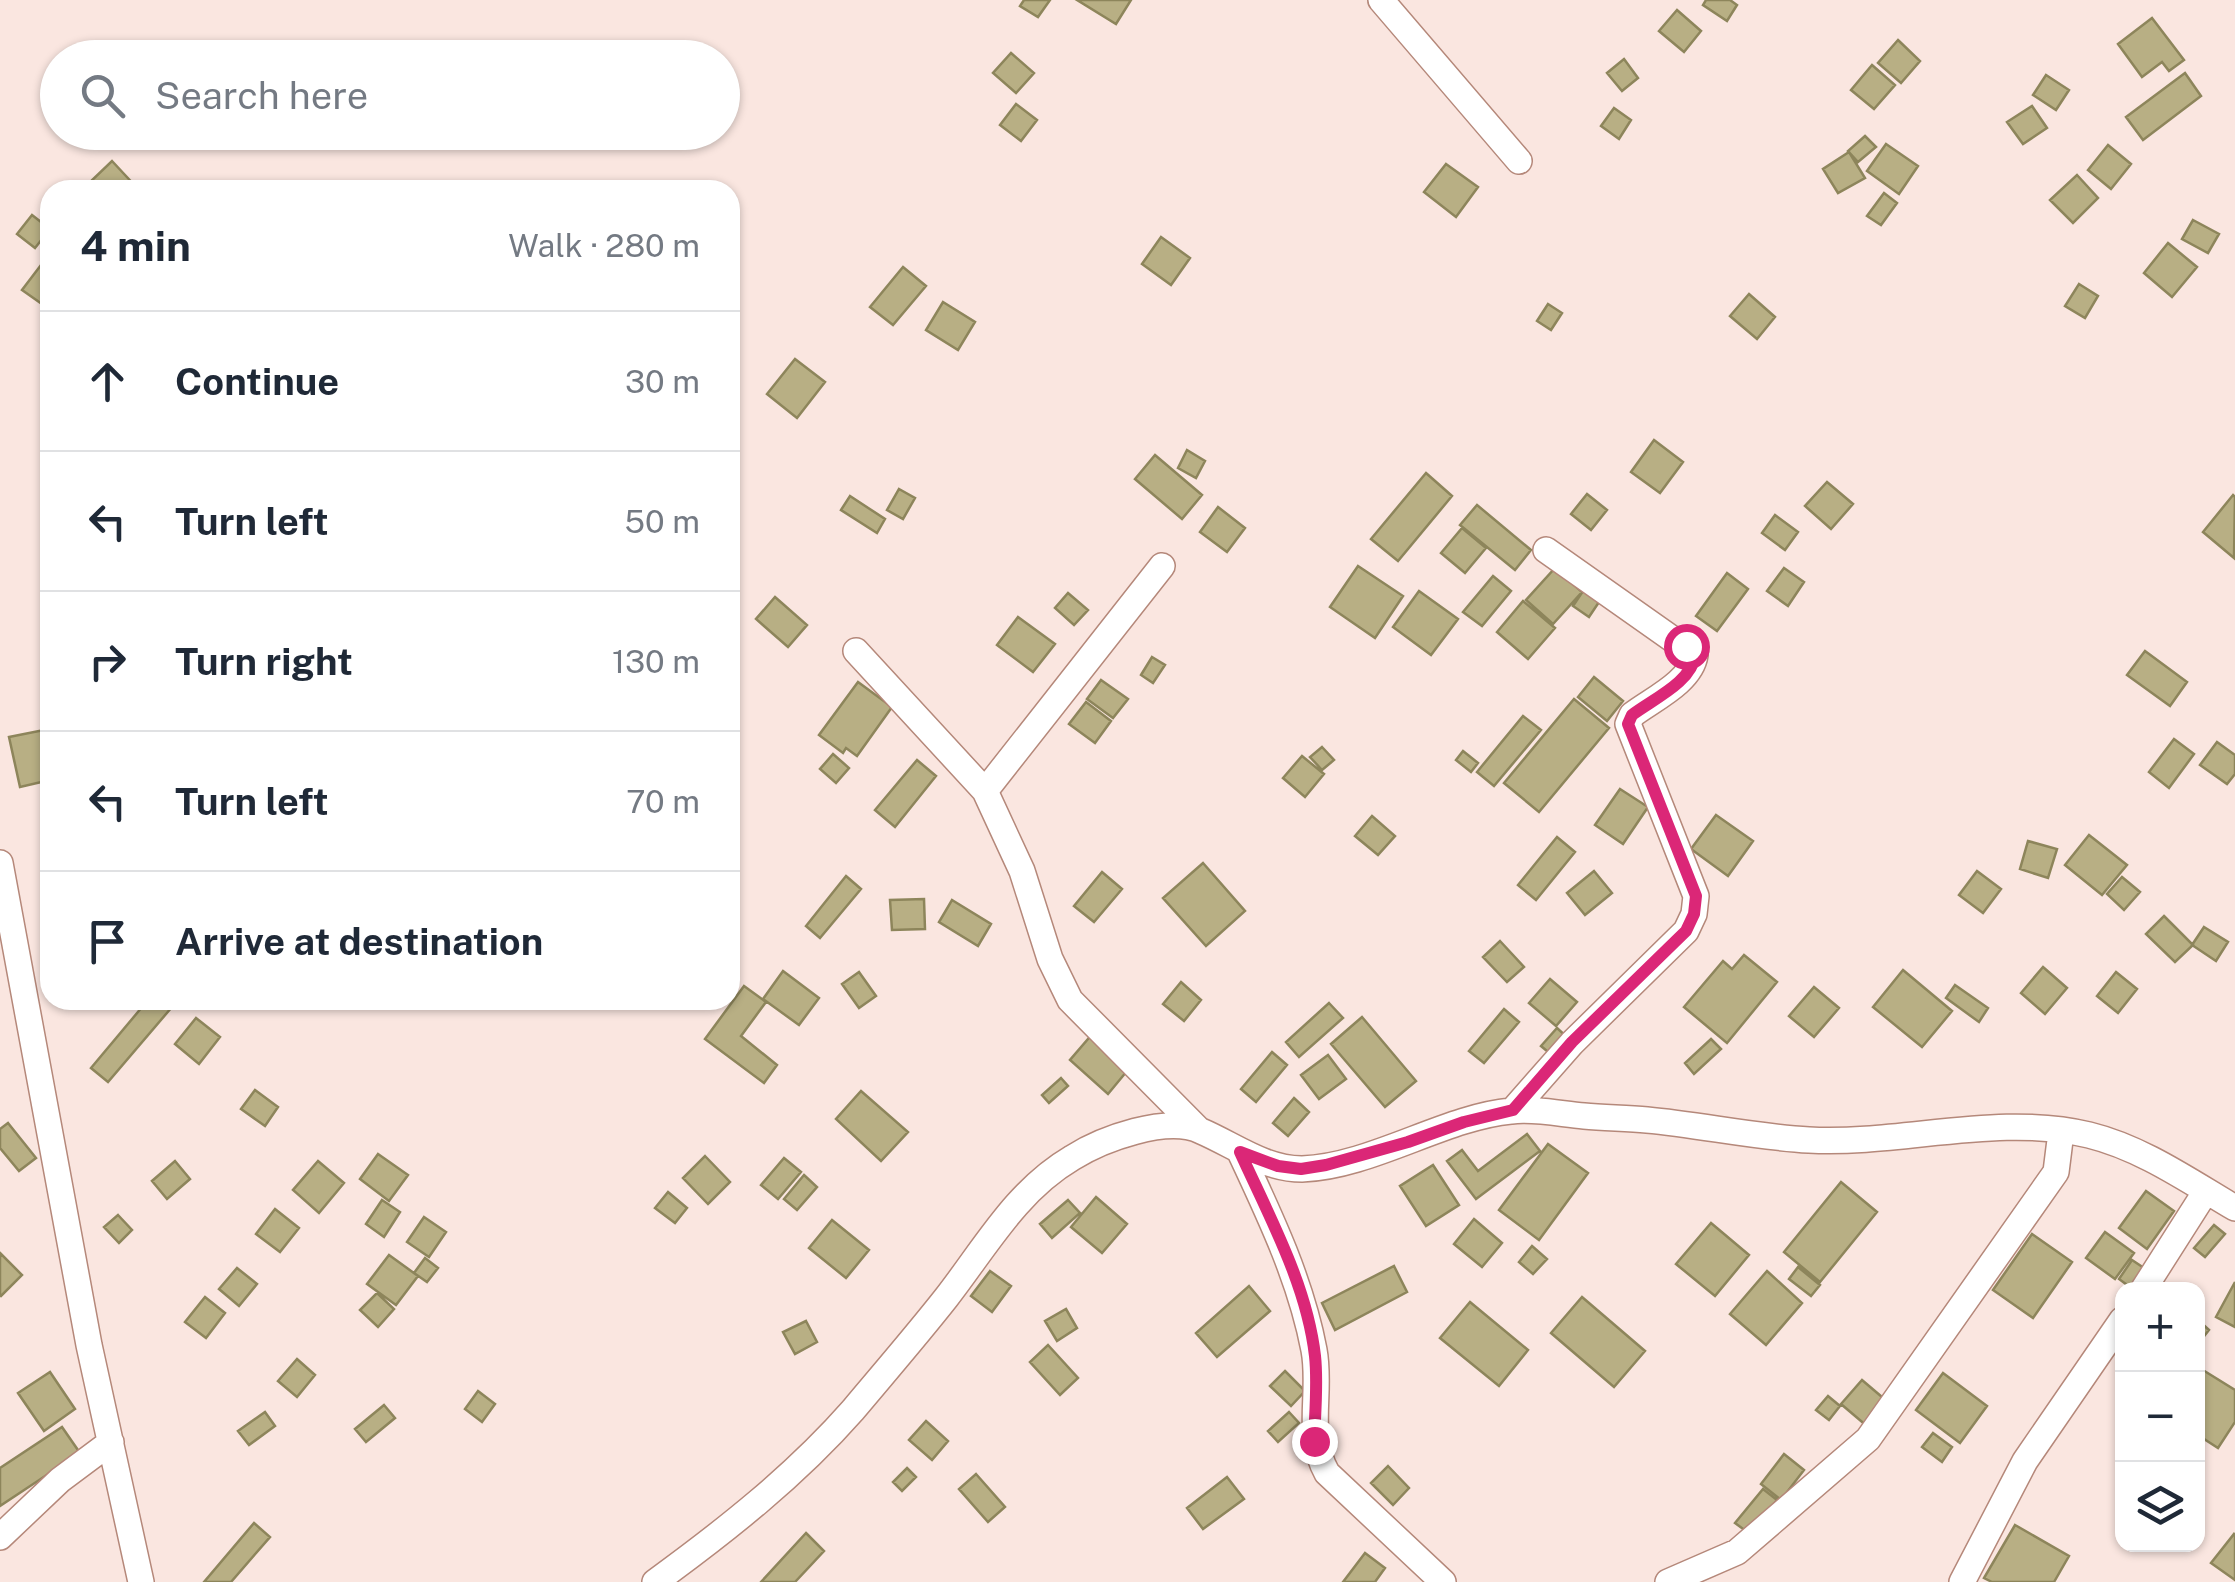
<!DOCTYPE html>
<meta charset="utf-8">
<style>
:root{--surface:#fff;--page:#f6f6f7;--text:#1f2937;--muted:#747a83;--line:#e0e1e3}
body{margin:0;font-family:"Public Sans",sans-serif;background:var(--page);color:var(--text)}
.controls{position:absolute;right:30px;bottom:30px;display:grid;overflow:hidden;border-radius:20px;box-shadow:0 2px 8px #0004}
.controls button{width:90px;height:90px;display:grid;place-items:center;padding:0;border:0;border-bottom:2px solid var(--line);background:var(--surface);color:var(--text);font:50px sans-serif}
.stop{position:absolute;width:30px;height:30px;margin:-22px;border:8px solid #db2777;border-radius:50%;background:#fff}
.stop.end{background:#db2777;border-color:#fff;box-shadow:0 2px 10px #0008}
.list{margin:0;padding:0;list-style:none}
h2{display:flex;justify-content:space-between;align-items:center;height:130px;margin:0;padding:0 40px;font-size:42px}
h2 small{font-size:32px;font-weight:400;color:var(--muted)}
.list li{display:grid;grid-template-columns:65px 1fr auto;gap:30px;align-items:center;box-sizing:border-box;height:140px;padding:0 40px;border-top:2px solid var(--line)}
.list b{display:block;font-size:38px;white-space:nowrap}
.list em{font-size:32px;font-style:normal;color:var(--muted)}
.icon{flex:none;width:55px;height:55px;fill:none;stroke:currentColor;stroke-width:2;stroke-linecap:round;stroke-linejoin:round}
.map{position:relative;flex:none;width:2235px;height:1582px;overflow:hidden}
.search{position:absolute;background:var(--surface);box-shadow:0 2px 8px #0004;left:40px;top:40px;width:700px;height:110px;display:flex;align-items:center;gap:25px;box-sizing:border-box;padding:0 35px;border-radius:55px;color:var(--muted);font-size:38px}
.panel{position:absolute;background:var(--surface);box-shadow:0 2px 8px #0004;left:40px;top:180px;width:700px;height:830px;border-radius:30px}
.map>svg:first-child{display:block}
.building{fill:#b8af84;stroke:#8d855b;stroke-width:2.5}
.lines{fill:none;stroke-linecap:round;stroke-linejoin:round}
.minor-casing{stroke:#b5887a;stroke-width:28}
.minor{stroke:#fff;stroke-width:25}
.route{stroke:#db2777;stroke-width:12}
</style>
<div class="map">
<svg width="2235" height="1582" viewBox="0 0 2235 1582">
<rect width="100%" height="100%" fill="#fae6e0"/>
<!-- building -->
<path class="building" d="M1024 0H1050L1038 17 1020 6Z
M1077 0H1131L1116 24Z
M1706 0H1730L1737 5 1727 21 1703 5Z
M1677 10 1701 31 1684 52 1659 31Z
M2152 18 2184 60 2169 71 2162 62 2142 77 2118 44Z
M1898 40 1920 61 1901 83 1878 63Z
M1011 53 1034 73 1016 93 993 73Z
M1624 59 1638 78 1622 91 1607 73Z
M1872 65 1895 85 1874 109 1851 90Z
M2185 73 2201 96 2143 140 2126 117Z
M2046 75 2069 90 2056 110 2033 95Z
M1016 104 1037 120 1021 141 1000 125Z
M2032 106 2047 128 2023 144 2007 122Z
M1614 108 1631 120 1619 139 1601 126Z
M1865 136 1876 147 1858 162 1848 151Z
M1886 144 1918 166 1899 194 1867 171Z
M2108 145 2131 164 2111 189 2088 170Z
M1849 152 1865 178 1838 193 1823 169Z
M112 161 138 189 137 190H94L88 184Z
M1446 164 1478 187 1456 217 1424 192Z
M2077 175 2098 198 2073 223 2050 200Z
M1884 193 1897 203 1881 225 1867 216Z
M32 215 50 229 35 248 17 234Z
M2193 220 2219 234 2208 253 2182 239Z
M1161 237 1190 258 1171 285 1142 264Z
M2168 243 2197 267 2172 297 2144 273Z
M41 265 50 272V294L42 304 22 290Z
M903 267 926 286 893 325 870 307Z
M2079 284 2098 296 2085 318 2065 306Z
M1749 294 1775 317 1757 339 1730 316Z
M943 302 975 322 958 350 926 330Z
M1548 304 1562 313 1551 330 1537 321Z
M795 359 825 382 797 418 767 394Z
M1654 440 1683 462 1660 493 1631 472Z
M1187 450 1205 461 1196 478 1178 468Z
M1155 455 1202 495 1182 519 1135 479Z
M1426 473 1452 496 1398 561 1371 539Z
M1827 482 1853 504 1831 529 1805 506Z
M899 489 915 498 903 519 887 510Z
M1587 494 1607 510 1591 530 1571 514Z
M2233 495 2235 497 2234 558 2203 532Z
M850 496 885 519 877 533 841 510Z
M1477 505 1531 550 1515 570 1460 525Z
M1218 507 1245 528 1227 552 1200 532Z
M1775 515 1798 532 1785 550 1762 533Z
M1462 528 1486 548 1465 573 1441 553Z
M1358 566 1403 596 1375 638 1330 607Z
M1555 568 1582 592 1553 624 1526 600Z
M1784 568 1804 582 1788 606 1767 591Z
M1727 573 1748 589 1717 631 1696 616Z
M1493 576 1511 591 1482 626 1463 612Z
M1585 588 1601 599 1589 617 1573 606Z
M1419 591 1458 619 1431 655 1393 627Z
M1068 593 1088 610 1074 625 1055 608Z
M775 597 807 625 788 647 756 619Z
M1523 601 1555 628 1528 659 1497 632Z
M1018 617 1055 644 1033 672 997 645Z
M2145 651 2187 682 2170 706 2127 675Z
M1152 657 1165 665 1153 683 1141 675Z
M1594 677 1623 701 1607 721 1578 697Z
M1101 680 1128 699 1113 718 1087 699Z
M858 682 892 707 857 756 846 748 843 753 819 735Z
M1574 699 1609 728 1539 812 1504 783Z
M1086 702 1111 721 1095 743 1069 724Z
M1523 716 1541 730 1494 786 1477 772Z
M49 729 50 780 20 787 9 737Z
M2174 739 2194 754 2169 788 2149 772Z
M2217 742 2235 755V774L2227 784 2200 765Z
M1322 747 1334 760 1322 770 1310 757Z
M1463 751 1478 763 1471 772 1456 760Z
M833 754 849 768 836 783 820 769Z
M1302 756 1324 774 1305 797 1283 778Z
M917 760 936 776 895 827 875 810Z
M1620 789 1648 807 1623 844 1595 825Z
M1716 815 1753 841 1728 876 1691 849Z
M1372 816 1395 836 1378 855 1355 836Z
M2089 835 2127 865 2102 895 2065 865Z
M1557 837 1575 852 1536 900 1518 885Z
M2028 841 2057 849 2048 878 2020 869Z
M1203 863 1245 911 1206 946 1163 898Z
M1594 871 1612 893 1585 915 1567 893Z
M1977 871 2001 889 1983 913 1959 895Z
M1102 872 1122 889 1094 922 1074 906Z
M846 876 861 889 820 938 806 926Z
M2122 877 2140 892 2124 910 2107 894Z
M924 899 925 929 892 930 890 900Z
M952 900 991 924 978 946 939 922Z
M2164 916 2193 945 2175 962 2146 934Z
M2204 927 2228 942 2216 961 2192 945Z
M1500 941 1524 967 1507 982 1483 957Z
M1744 955 1777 982 1727 1043 1684 1007 1723 961 1732 969Z
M2043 967 2067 988 2045 1014 2021 993Z
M1903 970 1952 1011 1922 1047 1873 1007Z
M783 971 819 998 799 1025 763 999Z
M859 972 876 996 859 1008 842 984Z
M2116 972 2137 989 2118 1013 2097 996Z
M1550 979 1577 1002 1556 1026 1529 1003Z
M1181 982 1201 1000 1184 1021 1163 1004Z
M1955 985 1988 1008 1979 1022 1946 998Z
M744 986 766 1002 741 1036 777 1065 764 1083 705 1039Z
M1814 987 1839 1008 1814 1037 1789 1016Z
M148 1000H163L172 1007 108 1082 91 1068Z
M1329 1003 1343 1018 1299 1057 1286 1042Z
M1504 1009 1519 1022 1484 1063 1469 1051Z
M1362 1017 1416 1081 1385 1107 1331 1044Z
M196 1018 220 1037 199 1064 175 1044Z
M1557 1028 1568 1038 1553 1056 1541 1046Z
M1094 1032 1132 1065 1108 1094 1070 1060Z
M1711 1039 1721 1049 1694 1074 1685 1063Z
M1272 1052 1287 1065 1256 1102 1241 1089Z
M1328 1055 1346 1079 1319 1099 1301 1075Z
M1061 1078 1068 1086 1049 1103 1042 1095Z
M255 1090 278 1107 265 1126 241 1109Z
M861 1091 908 1132 881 1161 836 1119Z
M1294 1098 1309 1112 1288 1136 1273 1123Z
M8 1123 36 1158 19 1171 0 1148V1129Z
M1527 1134 1540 1151 1476 1199 1447 1161 1462 1150 1478 1171Z
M1548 1144 1588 1173 1539 1240 1499 1210Z
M378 1154 408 1175 389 1201 360 1179Z
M705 1156 730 1182 708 1204 683 1178Z
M784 1158 801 1172 778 1199 761 1185Z
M175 1161 190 1179 167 1199 152 1181Z
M318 1161 344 1183 319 1213 293 1190Z
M1433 1165 1459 1205 1426 1226 1400 1186Z
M804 1175 817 1187 797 1210 784 1199Z
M1841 1182 1877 1212 1820 1282 1784 1252Z
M2146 1191 2174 1211 2147 1249 2119 1228Z
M668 1192 687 1208 675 1223 655 1208Z
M1096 1197 1127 1224 1102 1253 1071 1227Z
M382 1200 400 1212 384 1237 366 1224Z
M1068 1200 1080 1213 1052 1238 1040 1224Z
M275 1209 299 1228 280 1252 256 1234Z
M118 1215 132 1230 119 1243 104 1227Z
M424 1217 446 1232 429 1257 407 1242Z
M1474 1219 1502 1243 1482 1267 1454 1244Z
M832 1220 869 1250 846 1278 809 1248Z
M1711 1223 1749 1255 1715 1296 1676 1264Z
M2214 1225 2225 1234 2205 1257 2194 1248Z
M2105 1232 2134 1253 2115 1279 2086 1258Z
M2032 1234 2072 1262 2033 1318 1993 1290Z
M1532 1246 1547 1259 1533 1274 1519 1262Z
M0 1253 22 1275 1 1296 0 1295Z
M389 1255 418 1276 396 1305 367 1284Z
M425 1258 438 1268 427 1282 414 1273Z
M2132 1260 2150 1272 2134 1290 2119 1279Z
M1394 1266 1407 1292 1335 1330 1322 1303Z
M1798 1267 1820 1285 1811 1296 1789 1279Z
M237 1268 257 1284 239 1306 219 1289Z
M990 1271 1011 1286 992 1312 971 1296Z
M1767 1271 1802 1303 1766 1345 1730 1314Z
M2235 1282V1327L2216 1317Z
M1249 1286 1270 1311 1217 1357 1196 1333Z
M377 1293 394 1309 378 1327 360 1310Z
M205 1297 225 1313 206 1338 185 1322Z
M1582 1297 1645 1351 1614 1387 1551 1333Z
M1470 1302 1528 1350 1499 1386 1440 1338Z
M1066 1309 1077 1328 1057 1341 1045 1321Z
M2198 1320 2209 1330 2198 1344Z
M806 1321 817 1342 795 1354 783 1332Z
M1048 1345 1078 1378 1060 1395 1030 1362Z
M297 1359 315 1375 297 1397 278 1381Z
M2198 1367 2235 1390V1422L2218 1448 2198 1435Z
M1285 1371 1305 1391 1291 1406 1270 1386Z
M50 1372 75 1409 44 1431 18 1393Z
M1943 1373 1987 1406 1960 1443 1916 1410Z
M1862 1380 1889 1403 1868 1427 1841 1404Z
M478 1391 495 1404 482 1422 465 1409Z
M1828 1396 1840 1406 1829 1420 1816 1410Z
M384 1405 395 1418 366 1442 355 1429Z
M265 1412 275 1426 249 1445 238 1431Z
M1289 1412 1299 1423 1278 1442 1268 1431Z
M926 1421 948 1441 932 1460 909 1440Z
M62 1427 80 1453 0 1506V1468Z
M1933 1433 1952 1447 1942 1462 1922 1447Z
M1784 1454 1804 1470 1781 1500 1761 1484Z
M1388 1466 1409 1488 1393 1505 1371 1483Z
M907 1468 916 1477 902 1491 893 1482Z
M976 1474 1005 1507 988 1522 959 1489Z
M1227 1477 1244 1499 1203 1529 1187 1508Z
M1763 1489 1777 1500 1750 1534 1735 1523Z
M254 1523 270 1537 231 1582H204Z
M2015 1525 2069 1556 2054 1582H1992L1984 1578Z
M806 1533 824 1551 795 1582H761Z
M2234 1534 2235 1535V1580L2211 1563Z
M1365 1553 1385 1568 1375 1582H1343Z"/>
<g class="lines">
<!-- minor casing -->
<g class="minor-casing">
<path id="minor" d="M1381 0 1519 161
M856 651 985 791 1022 871 1050 959 1070 1000 1197 1128
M985 791 1162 566
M0 863 89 1345 141 1582
M1513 1110 1572 1043 1686 931 1694 914 1696 896 1628 724 1632 715C1653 699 1691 682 1695 655L1546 550
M1240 1152C1270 1216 1301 1281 1314 1350 1322 1392 1305 1434 1327 1473L1443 1582
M2143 1290 2206 1191
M0 1537 60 1480 111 1442
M655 1582C725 1531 795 1476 853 1410 884 1373 916 1336 946 1298 985 1248 1016 1191 1072 1158 1102 1139 1167 1115 1201 1131 1234 1145 1264 1169 1302 1169 1370 1167 1445 1117 1511 1111 1534 1108 1561 1114 1584 1116 1605 1118 1626 1118 1647 1120 1701 1125 1754 1137 1809 1140 1901 1145 1998 1113 2089 1135 2142 1148 2189 1181 2235 1208
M1668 1582 1737 1552 1868 1439 2056 1172 2061 1132
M1962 1582 2025 1461 2122 1320"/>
</g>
<!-- minor -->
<use href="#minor" class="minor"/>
</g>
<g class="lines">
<!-- route -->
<path class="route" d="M1314 1441C1315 1413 1318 1383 1315 1356 1307 1285 1269 1216 1240 1152L1278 1166 1301 1169 1326 1165 1408 1142 1464 1122 1513 1110 1572 1042 1686 931 1694 914 1696 896 1628 724 1632 715C1653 699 1692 682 1695 655L1686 646"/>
</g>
</svg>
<div class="controls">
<button>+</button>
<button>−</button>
<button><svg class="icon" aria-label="layers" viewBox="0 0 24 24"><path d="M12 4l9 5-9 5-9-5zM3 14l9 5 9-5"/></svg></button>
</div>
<div class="stop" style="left:1686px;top:646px"></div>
<div class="stop end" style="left:1314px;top:1441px"></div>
<div class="search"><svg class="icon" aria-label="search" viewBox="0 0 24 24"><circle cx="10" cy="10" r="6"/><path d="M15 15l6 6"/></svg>Search here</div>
<section class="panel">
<h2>4 min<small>Walk · 280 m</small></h2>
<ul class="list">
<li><svg class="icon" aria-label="ahead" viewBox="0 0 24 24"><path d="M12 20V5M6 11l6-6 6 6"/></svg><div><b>Continue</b></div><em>30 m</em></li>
<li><svg class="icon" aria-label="left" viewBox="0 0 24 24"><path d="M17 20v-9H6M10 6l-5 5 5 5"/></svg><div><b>Turn left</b></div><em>50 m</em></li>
<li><svg class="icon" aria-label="right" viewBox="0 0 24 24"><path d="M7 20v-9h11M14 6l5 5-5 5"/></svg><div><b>Turn right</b></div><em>130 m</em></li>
<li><svg class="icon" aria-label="left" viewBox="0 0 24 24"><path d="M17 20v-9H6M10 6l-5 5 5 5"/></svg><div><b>Turn left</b></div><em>70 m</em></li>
<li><svg class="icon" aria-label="arrive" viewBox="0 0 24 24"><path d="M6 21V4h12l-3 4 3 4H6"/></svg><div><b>Arrive at destination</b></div></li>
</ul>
</section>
</div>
